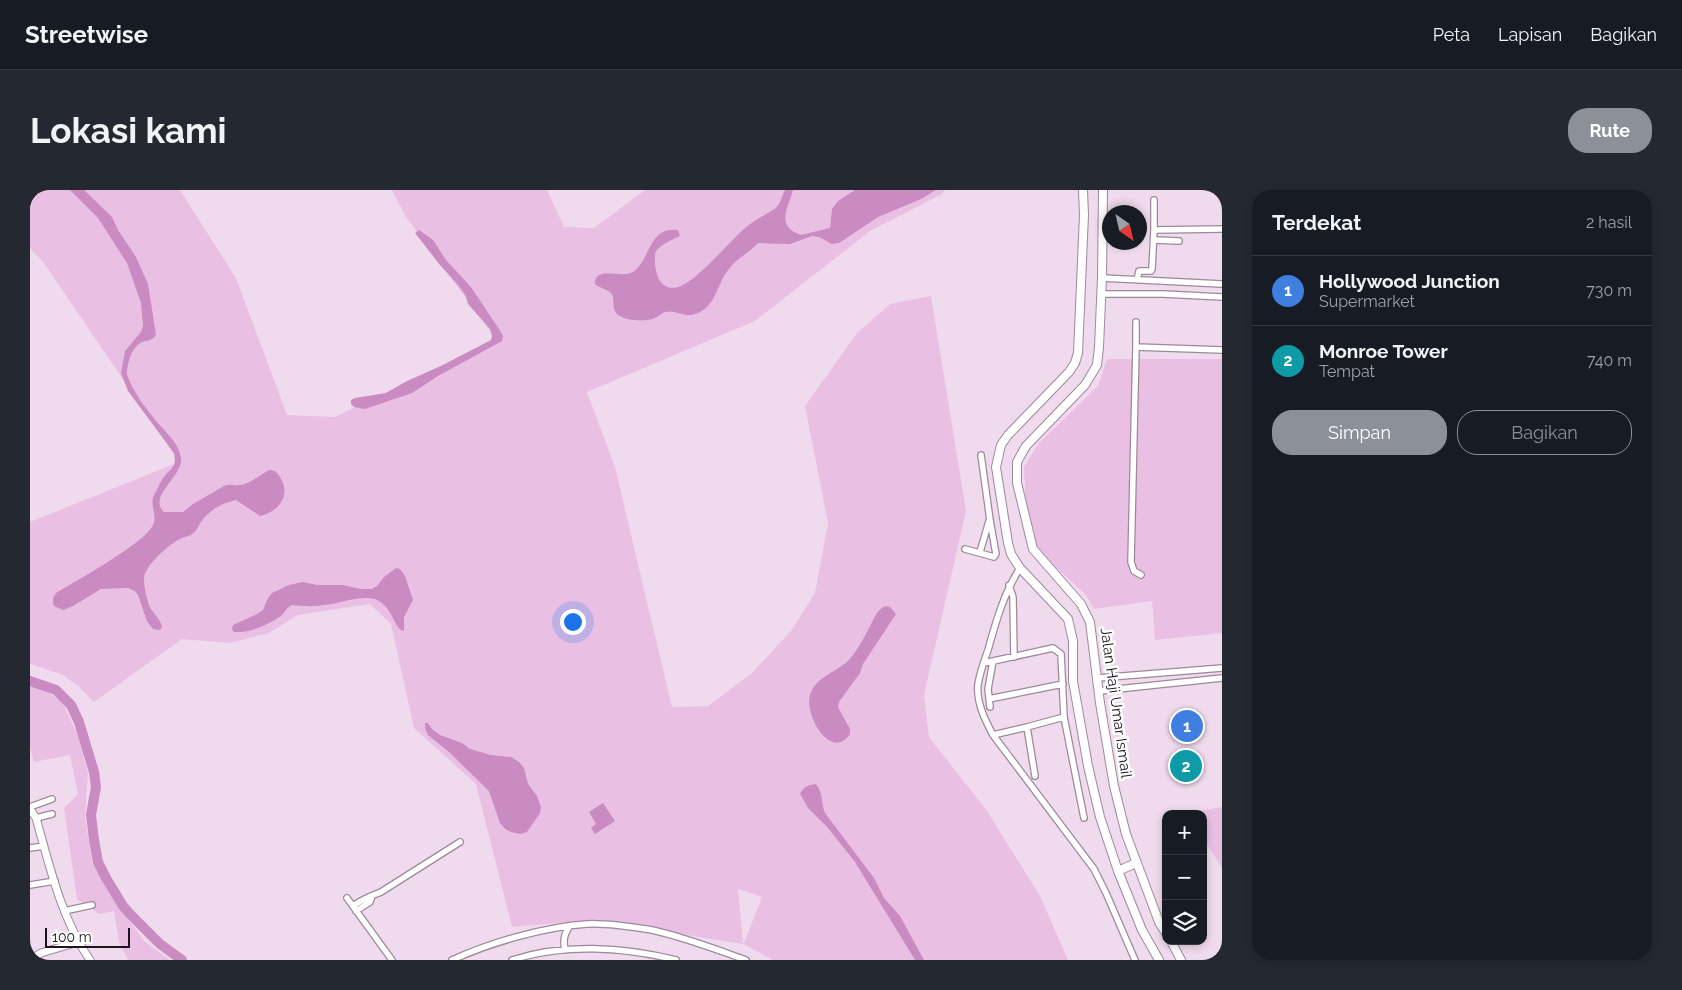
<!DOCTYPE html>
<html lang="id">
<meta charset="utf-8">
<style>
:root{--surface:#171b24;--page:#242831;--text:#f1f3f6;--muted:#9ea1a6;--line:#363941;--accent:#8c9099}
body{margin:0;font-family:Raleway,sans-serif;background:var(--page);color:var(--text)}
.controls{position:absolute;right:15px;bottom:15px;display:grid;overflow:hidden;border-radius:10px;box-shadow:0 2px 8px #0003}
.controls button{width:45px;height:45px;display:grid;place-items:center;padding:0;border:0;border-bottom:1px solid var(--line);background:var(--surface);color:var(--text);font:25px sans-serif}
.compass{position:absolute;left:1072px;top:15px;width:45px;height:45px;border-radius:50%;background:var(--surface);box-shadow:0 2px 8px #0003;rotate:146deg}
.scale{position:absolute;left:15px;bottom:12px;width:85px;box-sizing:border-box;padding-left:5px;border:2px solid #1c151b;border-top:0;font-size:14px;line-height:18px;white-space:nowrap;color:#1c151b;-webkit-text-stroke:4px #fff;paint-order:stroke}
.you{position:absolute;left:542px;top:431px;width:18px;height:18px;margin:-12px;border:4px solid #fff;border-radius:50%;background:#1a73e8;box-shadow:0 0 0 8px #1a73e833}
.badge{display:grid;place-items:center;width:32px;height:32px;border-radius:50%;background:var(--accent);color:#fff;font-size:16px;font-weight:700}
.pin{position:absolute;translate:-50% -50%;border:2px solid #fff;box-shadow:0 1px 5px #0006}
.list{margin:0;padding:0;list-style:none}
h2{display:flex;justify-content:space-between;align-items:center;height:65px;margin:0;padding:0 20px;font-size:21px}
h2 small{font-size:16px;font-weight:400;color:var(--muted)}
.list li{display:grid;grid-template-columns:32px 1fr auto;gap:15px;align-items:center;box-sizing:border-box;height:70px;padding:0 20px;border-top:1px solid var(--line)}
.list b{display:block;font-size:19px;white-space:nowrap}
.list p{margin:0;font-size:16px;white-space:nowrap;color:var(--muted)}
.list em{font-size:16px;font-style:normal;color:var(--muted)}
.actions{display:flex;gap:10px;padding:15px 20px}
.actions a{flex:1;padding:11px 0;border:1px solid var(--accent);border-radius:20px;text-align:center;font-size:18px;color:var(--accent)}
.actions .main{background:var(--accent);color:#fff}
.icon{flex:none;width:28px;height:28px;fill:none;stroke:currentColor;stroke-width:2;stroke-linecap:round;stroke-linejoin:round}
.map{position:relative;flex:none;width:1192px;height:770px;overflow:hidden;border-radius:20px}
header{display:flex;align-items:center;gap:30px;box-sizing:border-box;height:70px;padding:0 25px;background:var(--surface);border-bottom:1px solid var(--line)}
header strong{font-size:24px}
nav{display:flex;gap:28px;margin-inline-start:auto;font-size:18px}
.intro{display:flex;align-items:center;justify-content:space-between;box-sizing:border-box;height:120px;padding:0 30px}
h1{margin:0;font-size:35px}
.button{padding:12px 22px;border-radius:20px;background:var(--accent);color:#fff;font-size:18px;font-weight:700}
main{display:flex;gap:30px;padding:0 30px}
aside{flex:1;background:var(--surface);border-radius:20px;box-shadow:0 2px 8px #0003}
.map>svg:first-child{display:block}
.green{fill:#e9c0e4;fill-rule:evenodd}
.water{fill:#ca8ac2}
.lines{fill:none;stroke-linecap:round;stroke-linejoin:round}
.river{stroke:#ca8ac2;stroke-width:10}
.minor-casing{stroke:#9d899a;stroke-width:8}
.tertiary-casing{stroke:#9d899a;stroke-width:9}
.secondary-casing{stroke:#9d899a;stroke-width:10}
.minor{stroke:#fff;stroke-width:5.5}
.tertiary{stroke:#fff;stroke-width:7}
.secondary{stroke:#fff;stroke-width:8}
.labels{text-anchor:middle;stroke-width:5;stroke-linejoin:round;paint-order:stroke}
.street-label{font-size:15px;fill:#1c151b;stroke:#fff}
</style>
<header>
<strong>Streetwise</strong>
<nav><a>Peta</a><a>Lapisan</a><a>Bagikan</a></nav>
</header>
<div class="intro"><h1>Lokasi kami</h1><a class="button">Rute</a></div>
<main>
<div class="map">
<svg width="1192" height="770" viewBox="0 0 1192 770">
<rect width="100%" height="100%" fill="#f0daed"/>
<!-- green -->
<path class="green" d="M0 0H150L206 88 257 225 305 227 466 149 376 27 362 0H517L534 37 564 38 615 0H915L912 4 840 41 725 131 557 202 585 277 642 517 678 516 722 483 761 441 785 403 798 333 775 216 827 143 860 114 901 106 936 321 894 505 899 547 957 621 1010 706 1038 770H743L713 754 563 730 482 737 446 594 384 538 361 434 340 414 268 425 239 443 200 453 152 449 64 512 48 496 33 485 0 474V332L149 272 14 73 0 58ZM708 699 732 707 714 753H713Z
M1077 169H1192V443L1125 450 1122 411 1064 419 1056 405 1013 365 997 340 994 277 1009 253 1068 196Z
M0 494 14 499 33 513 48 546 58 583 55 627 62 671 90 718 114 751 140 770H98L89 752 84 721 69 724 47 709 34 618 48 604 40 565 4 572 0 558Z
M1192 617V678L1173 648V624L1158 623Z"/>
<!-- water -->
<path class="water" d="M40 0H54L82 27 88 40 106 67 118 94 126 145C122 151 118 150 112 152 101 157 97 174 97 185 102 199 113 215 123 227 133 240 149 252 151 268 154 285 117 307 134 322H153L163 314 194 296C200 293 204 296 210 295 220 294 230 285 239 280 245 280 248 283 251 289 261 306 248 322 230 326L206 310C192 313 179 320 171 332 168 336 167 341 162 344 159 347 155 346 152 348 141 352 113 377 114 389 114 397 116 407 119 415 122 423 132 430 132 438L129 440 123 439 117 431 108 405 105 401 98 398 71 399 43 416 33 420 24 416C22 410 23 407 26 403 46 391 115 353 123 335 128 325 119 315 124 305 127 300 130 293 133 288 141 277 147 279 144 263L98 201 91 183 95 161 111 142 113 136 111 113 97 73 68 28Z
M755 0H763C758 19 745 36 771 45L800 38 802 19 808 11 825 0H906L891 9 848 27 809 53 802 54 789 47 782 46 760 54 728 53C719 63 706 69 699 79 686 94 687 117 665 124 655 128 645 119 635 122 632 123 629 126 625 128 616 132 596 131 588 125 582 120 584 113 583 107 581 99 570 99 565 94 564 75 592 89 603 82 621 70 618 36 648 40L650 46C642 50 633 53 627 60 624 64 625 67 625 71 625 84 631 102 648 97 665 93 699 52 714 39 723 31 735 25 746 18L749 14Z
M389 40 403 50 416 70 441 97 469 139 473 146 472 151 408 186 382 203 335 219 324 217 321 214V210L325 208 356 203 377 191 411 176 461 150 462 146 460 139 438 114 436 106 429 96 410 75 385 43Z
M366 378 370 379 375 386 383 410 374 427V440L372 441C363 434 363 422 352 413 338 401 310 414 294 415 283 417 273 416 262 415 257 417 255 422 251 426 238 435 220 443 204 442L202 439 203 435 225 425 233 420 238 408 242 403 259 395 273 392 287 395H313L331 399H342L347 396 354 387Z
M856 416 860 417 866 424 833 474 830 483 809 512 808 517 820 539V544C801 572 774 525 780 505 786 487 804 483 817 472 825 464 833 450 838 440 843 432 846 419 856 416Z
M395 533H398L402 539 410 545 432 553 440 559 461 565 481 567 489 572 494 578 498 594 507 606 511 617 510 623 497 642 490 644 481 642 475 639 470 633 459 601 419 562 398 545 395 538Z
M786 594C793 602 791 613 795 623L844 688 854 708 870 726 894 770H885L825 672 798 638 778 618 770 604C774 596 778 595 786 594Z
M573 613 585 631 565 644 561 638 566 634 559 622Z"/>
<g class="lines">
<!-- river -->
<path class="river" d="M0 491 26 500 41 515 49 532 64 582 66 597 61 625 64 650 68 672 76 688 93 716 100 724 130 754 152 770"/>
<!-- minor casing -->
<g class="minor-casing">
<path id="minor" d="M1124 10V40L1192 39
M1124 50 1149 51
M1072 88 1192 94
M1107 90 1109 81H1121L1122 79 1124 40
M1071 104H1133L1192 107
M1106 132V157
M935 359 964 367 966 364 960 330 951 265
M950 362 959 331
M990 378C974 403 966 431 958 460 954 471 950 483 948 494 946 512 955 530 963 545L1064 679 1076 703 1105 770
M1111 385 1104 381 1101 372 1106 157 1192 160
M979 395 983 407 984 467
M954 473 1023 458 1031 464 1034 527 1054 628
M1068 488 1192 478
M1069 501 1192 488
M959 509 1033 494
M960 517 958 499 963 471
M963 545 997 537
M1005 586 997 537 1034 527
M0 617 22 609
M6 628 22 624
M0 658 14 656
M0 695 25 691
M317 708 362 770
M323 716C334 708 339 707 351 702L430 652
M34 721 62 715
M326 721 340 712 342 706
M535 760C533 750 534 745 539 737
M422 770C462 752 514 737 557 734 576 733 603 737 622 740 654 747 685 759 716 770
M482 770C534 753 594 757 646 770"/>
</g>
<!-- tertiary casing -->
<g class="tertiary-casing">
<path id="tertiary" d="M0 619 6 628C20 677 31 728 60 770
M0 770 11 763 48 752"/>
</g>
<!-- secondary casing -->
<g class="secondary-casing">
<path id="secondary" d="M1053 0 1054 25 1048 163 1045 173 1039 182 978 245 971 255 966 277 978 353 981 364 990 378 1038 429 1043 451V491L1058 576 1070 627 1088 681 1112 740 1129 770
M1073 0 1072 88 1069 157 1067 175 1055 195 996 256 987 272V293L1003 359 1051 414 1060 432 1070 513 1084 596 1096 644 1129 732 1136 743
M1088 681 1106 673
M1141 751 1151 770"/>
</g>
<!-- minor -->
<use href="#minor" class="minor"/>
<!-- tertiary -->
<use href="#tertiary" class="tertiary"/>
<!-- secondary -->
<use href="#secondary" class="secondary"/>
</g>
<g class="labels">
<!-- street labels -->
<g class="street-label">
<text transform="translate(1086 513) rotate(82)" y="5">Jalan Haji Umar Ismail</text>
</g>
</g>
</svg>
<div class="controls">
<button>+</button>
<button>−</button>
<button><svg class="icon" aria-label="layers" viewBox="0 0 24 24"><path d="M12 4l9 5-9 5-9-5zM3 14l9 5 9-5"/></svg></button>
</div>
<svg class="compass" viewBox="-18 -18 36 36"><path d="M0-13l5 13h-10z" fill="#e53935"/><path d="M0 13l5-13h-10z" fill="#9ea1a6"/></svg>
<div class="scale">100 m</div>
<div class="you"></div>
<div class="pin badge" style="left:1157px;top:536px;background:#3f7fe0">1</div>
<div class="pin badge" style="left:1156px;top:576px;background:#0f9aa8">2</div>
</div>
<aside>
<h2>Terdekat<small>2 hasil</small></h2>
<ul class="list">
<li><span class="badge" style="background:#3f7fe0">1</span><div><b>Hollywood Junction</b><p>Supermarket</p></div><em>730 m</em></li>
<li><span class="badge" style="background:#0f9aa8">2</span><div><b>Monroe Tower</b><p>Tempat</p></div><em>740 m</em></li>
</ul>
<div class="actions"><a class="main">Simpan</a><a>Bagikan</a></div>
</aside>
</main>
